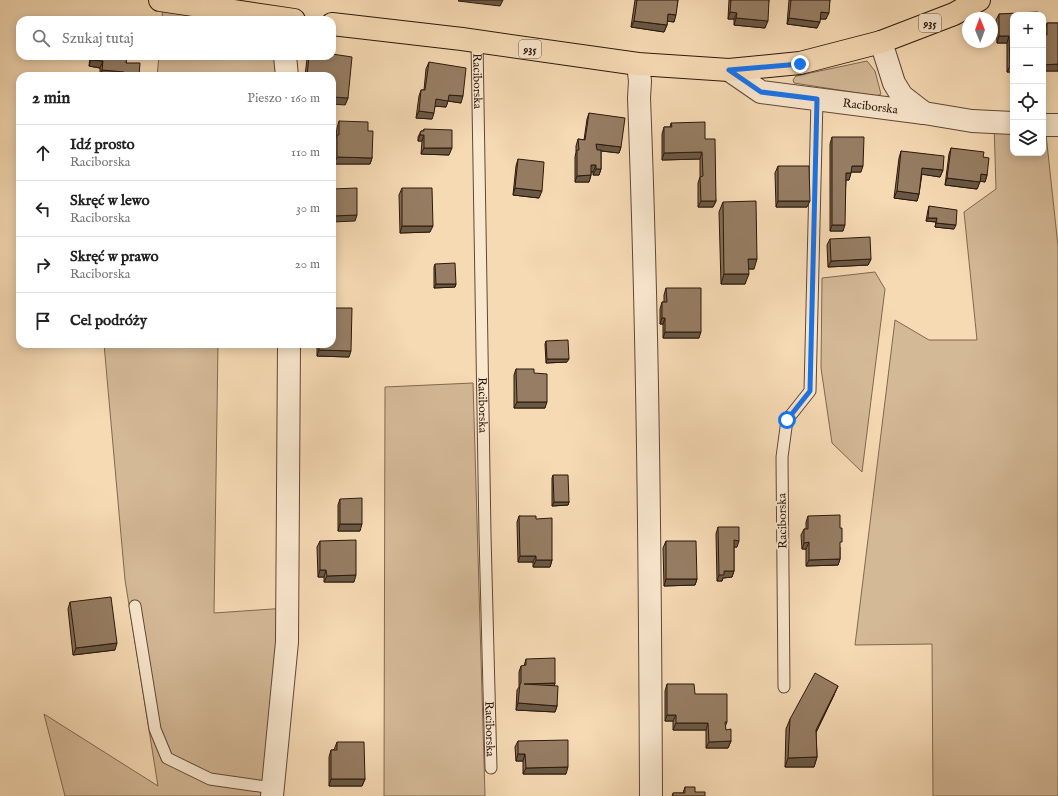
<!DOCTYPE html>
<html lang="pl">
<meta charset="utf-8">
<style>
:root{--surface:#fff;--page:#f2f2f2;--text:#222;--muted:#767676;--line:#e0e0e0}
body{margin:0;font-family:"IM FELL English",serif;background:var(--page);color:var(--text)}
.controls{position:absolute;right:12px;top:12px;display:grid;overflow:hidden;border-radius:8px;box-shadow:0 2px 10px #0003}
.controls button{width:36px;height:36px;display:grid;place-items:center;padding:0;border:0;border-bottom:1px solid var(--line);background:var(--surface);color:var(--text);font:20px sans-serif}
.compass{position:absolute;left:962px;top:12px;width:36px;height:36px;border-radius:50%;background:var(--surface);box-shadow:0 2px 10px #0003;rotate:359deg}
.stop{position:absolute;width:12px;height:12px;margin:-9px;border:3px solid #1a73e8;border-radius:50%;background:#fff}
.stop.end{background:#1a73e8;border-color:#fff;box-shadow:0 1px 4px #0008}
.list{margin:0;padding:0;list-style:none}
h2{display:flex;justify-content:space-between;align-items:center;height:52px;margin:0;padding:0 16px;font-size:17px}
h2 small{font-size:13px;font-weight:400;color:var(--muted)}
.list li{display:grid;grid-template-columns:26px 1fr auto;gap:12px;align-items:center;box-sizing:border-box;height:56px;padding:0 16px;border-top:1px solid var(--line)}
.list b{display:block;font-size:15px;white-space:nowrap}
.list p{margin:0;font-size:13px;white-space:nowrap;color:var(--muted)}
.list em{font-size:13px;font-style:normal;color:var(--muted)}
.icon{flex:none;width:22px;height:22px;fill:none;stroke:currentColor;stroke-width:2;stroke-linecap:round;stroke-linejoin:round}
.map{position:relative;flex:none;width:1058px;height:796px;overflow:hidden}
.search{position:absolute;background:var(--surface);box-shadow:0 2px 10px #0003;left:16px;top:16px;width:320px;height:44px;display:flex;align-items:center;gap:10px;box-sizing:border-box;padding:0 14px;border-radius:12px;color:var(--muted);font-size:15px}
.panel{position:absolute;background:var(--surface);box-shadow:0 2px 10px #0003;left:16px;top:72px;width:320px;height:276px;border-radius:12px}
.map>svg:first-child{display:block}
.green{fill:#d4b997;stroke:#806851}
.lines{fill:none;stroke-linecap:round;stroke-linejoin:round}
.service-casing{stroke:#5f4835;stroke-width:13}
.minor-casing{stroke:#5f4835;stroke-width:24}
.primary-casing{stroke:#2d180b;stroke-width:24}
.service{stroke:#f9e7ce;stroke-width:11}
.minor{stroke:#f9e7ce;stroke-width:22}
.primary{stroke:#f6dab4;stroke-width:22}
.wall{fill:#816c55;stroke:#2d180b}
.shaded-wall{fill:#695845;stroke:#2d180b}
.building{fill:#967d63;stroke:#2d180b}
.route{stroke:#1a73e8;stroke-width:5}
.labels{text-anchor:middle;stroke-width:4;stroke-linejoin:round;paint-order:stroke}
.shield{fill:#f9e7ce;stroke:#6a5646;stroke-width:1}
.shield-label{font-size:11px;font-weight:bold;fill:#2d180b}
.street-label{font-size:12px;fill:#2d180b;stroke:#f9e7ce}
</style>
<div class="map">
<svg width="1058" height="796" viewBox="0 0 1058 796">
<rect width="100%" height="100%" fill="#f6dab4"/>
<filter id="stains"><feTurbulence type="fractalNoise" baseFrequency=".005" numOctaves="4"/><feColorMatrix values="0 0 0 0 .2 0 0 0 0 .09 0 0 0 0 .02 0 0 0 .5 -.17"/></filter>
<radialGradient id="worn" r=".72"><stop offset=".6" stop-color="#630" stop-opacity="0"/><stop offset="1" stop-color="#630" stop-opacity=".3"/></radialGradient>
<!-- green -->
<path class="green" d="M163 0 284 20H162Z
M159 56H286L287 76H157Z
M867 61 875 71 881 94 877 96 794 83 793 80 796 76Z
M994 122 1013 123V153H1043V125H1045L1058 246V796H933L932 644 855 645 895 320 929 340H977L964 212 996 189Z
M875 272 885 289 862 472 832 443 821 368 822 278Z
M104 344H218L214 613 287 608 272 796H65L44 714 158 786 125 580Z
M473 383 485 796H384L385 387Z"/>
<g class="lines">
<!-- service casing -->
<g class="service-casing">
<g id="service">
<path id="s1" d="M477 41 485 535 491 768"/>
<path d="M135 606 155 729 167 758 210 779 273 788"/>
<path d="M784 687 782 457 787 420 810 391 817 99"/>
</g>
</g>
<!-- minor casing -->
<g class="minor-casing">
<g id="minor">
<path d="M881 42 894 83 902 96 924 113"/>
<path d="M285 56 287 76"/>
<path d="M638 64 640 81 639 98C648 330 650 563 651 796"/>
<path id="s2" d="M729 70 761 92 924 113 972 121 1013 123"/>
<path d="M1043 125H1058"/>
<path d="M272 796 287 642 289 344"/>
</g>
</g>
<!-- primary casing -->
<g class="primary-casing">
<path id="primary" d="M160 0 294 20
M332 24 462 39 638 64 729 70 800 63 881 42 954 14 979 0"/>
</g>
<!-- service -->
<use href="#service" class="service"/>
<!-- minor -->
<use href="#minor" class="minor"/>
<!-- primary -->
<use href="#primary" class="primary"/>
</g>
<!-- wall -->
<path class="wall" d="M635 0H678L674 22 667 21V25L664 32 631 27Z
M729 0H769L765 28 734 25V19H728Z
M789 0H830L826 19H820L817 28 787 24Z
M999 14 1039 15 1013 72H1007V43H997L996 20Z
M1047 23H1058V71H1043L1045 30Z
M90 56H127L126 63 139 76H100V68L89 66Z
M308 56H332L348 98 345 105 332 76H305L307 59Z
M429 62 461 103 448 101 446 107 435 106 432 119 416 118 419 96 421 90H424L426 69Z
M589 113 621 147 619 153 601 151V169L599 175H593V172H591V175L589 182H575V157L576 152V146L578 139 584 140 587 119Z
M339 121 368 131 372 158 370 164H334L335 141 336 137 337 128Z
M671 123 705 139 716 201 713 207H698V183L700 177V159L662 160V134L664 127H670Z
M424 129 449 155 421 154 422 141H418V137L421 131H423Z
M832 137 861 172H851L849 180H846L843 231H830V144Z
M951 148 983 157 987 175 985 182 980 181 977 189 945 185 949 154Z
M901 151 943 170 940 177 922 174 919 194 917 201 894 198 899 158Z
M518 159 539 198 513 195 516 166Z
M778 166 807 207H776L775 173Z
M402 188 430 232 400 233 399 195Z
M723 202 754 269H748L745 284H721L719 212Z
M929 206 954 229 935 227 936 222 926 221 928 210Z
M830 239 871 259 868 265 828 267 827 245Z
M435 264 456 284 455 287 434 288V267Z
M666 288 699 338H663V324H660V309L662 302H664V295Z
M546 341 567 362 546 363 545 344Z
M317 344H332L349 357 317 356Z
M516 369 534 373 545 408H514V375Z
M553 475 569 502 568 505 552 506V478Z
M340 499 360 531H338V505Z
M519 516 536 519 552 560 550 567H533V562H518L517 522Z
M808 516 840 547V559L838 565 806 566V549H802L801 535 804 529H806V522Z
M718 527 737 547H734V571L732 577 723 578 722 581H717L716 534Z
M320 541 354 582H324V577H318L317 547Z
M666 541 697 579 695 585 664 586 663 548Z
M70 602 115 650 73 655 68 609Z
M526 659 555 683 554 686 557 706 555 712 516 710 517 690 519 687V672L521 666H524Z
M667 684 695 694 727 722 725 727 726 730 731 741 728 748H706V730H673V721H665V691Z
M834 695 816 732 817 757 814 767H785L786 729 790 719Z
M518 741 566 774H523V761H516L515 747Z
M337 742 365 779 362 786H329V757L331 750H334Z
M685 787 695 792 705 796H672L673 793H683Z"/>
<!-- shaded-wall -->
<path class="shaded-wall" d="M459 0H503L500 6 458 1Z
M730 12 737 13 734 19H728Z
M821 12 829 13 826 19H818Z
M668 14 676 15 674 22 666 21Z
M736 18 768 21 765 28 734 25Z
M789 18 820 22 817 28 787 24Z
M634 21 667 25 664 32 631 27Z
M999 36H1009L1007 43H997Z
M91 60 103 61 100 68 89 66Z
M1058 64V71H1043V65Z
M1013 65V72H1007L1010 66Z
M102 70 124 72 123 76H100Z
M449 95 463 96 461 103 448 101 446 107 433 106 436 99Z
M332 97 348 98 345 105 332 104Z
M419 111 434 113 432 119 416 118Z
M420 135H424L422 141H418Z
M596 144 621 147 619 153 594 150Z
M424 148H452L449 155 421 154Z
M702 152 700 159 662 160 664 153Z
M337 157 372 158 370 164H334Z
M591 165H596L593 172H588Z
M852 166H863L861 172H849Z
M922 168 943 170 940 177 920 174Z
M596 169H601L599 175H593Z
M846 173H851L849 180H844Z
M981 174 987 175 985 182 979 181Z
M591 175 589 182H575L577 176Z
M947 178 980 182 977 189 945 185Z
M515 188 542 191 539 198 513 195Z
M897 191 919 194 917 201 894 198Z
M701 201H716L713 207H698Z
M778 201H810L807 207H776Z
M357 215 355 221 332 222V216Z
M928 218H937L936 222 926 221Z
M936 223 956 225 954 229 935 227Z
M832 225H845L843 231H830Z
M402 226H433L430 232 400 233Z
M748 259H757L754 269H745Z
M871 259 868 265 828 267 831 261Z
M724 274H749L745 284H721Z
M436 284H456L455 287 434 288Z
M662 318H665L663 324H660Z
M665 332H701L699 338H663Z
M319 350 351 351 349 357 317 356Z
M547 359H569L567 362 546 363Z
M517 402H547L545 408H514Z
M554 502H569L568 505 552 506Z
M340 524H362L360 531H338Z
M734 540 739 541 737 547H731Z
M809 542 806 549H802L804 543Z
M520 556H536L533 562H518Z
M840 559 838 565 806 566 809 560Z
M536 560H552L550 567H533Z
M320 570H326L324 577H318Z
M724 571H734L732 577 723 578 722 581H717L719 575Z
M356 575 354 582H324L327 576Z
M666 579H697L695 585 664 586Z
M117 643 115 650 73 655 76 648Z
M555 683 553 690 524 684Z
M838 686 834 695 813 739 816 730Z
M518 703 557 706 555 712 516 710Z
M667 715H676L673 721H665Z
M676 723H708L706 730H673Z
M731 741 728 748H706L709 742Z
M518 754H525L523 761H516Z
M817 757 814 767H785L788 758Z
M568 767 566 774H523L526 768Z
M331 779H365L362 786H329Z"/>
<!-- building -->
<path class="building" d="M637 0H678L676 15 668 14 667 25 634 21Z
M731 0H769L768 21 736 18 737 13 730 12Z
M791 0H830L829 13 821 12 820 22 789 18Z
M1038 12 1039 15H1013V65L1010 66 1009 36H999V14Z
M1047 23H1058V64L1043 65V35H1047Z
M332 54 352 57 348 98 332 97V76H307L309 56H332Z
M92 56H127L126 63H140L139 76H124V72L102 70 103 61 91 60Z
M429 62 466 68 463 96 449 95 448 101 436 99 434 113 419 111 421 90H425Z
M589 113 625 118 621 147 596 144 597 150H601V169H596V165H591V175L577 176V150H579L578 139 585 140Z
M339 121 368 122V131H373L372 158 337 157V135H339Z
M705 122V139H715L716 201H701L700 177 703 176 702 152 664 153V127H672L671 123Z
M424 129 452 130V148H424V135H420L421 131H424Z
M832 137H864L863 166H852L851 173H846L845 225H832Z
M951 148 984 152 983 157 989 158 987 175 981 174 980 182 947 178Z
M901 151 944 156 943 170 922 168 919 194 897 191Z
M518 159 544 162 542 191 515 188Z
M778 166H809L810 201H778Z
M357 188V215L332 216V189Z
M402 188H432L433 226H402Z
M756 201 757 259H748L749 274H724L723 202Z
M929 206 957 210 956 225 936 223 937 218H928Z
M870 237 871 259 831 261 830 239Z
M455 263 456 284H436L435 264Z
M666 288H701V332H665V318H662V302H667Z
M332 308H352L351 351 319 350V344H332Z
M568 340 569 359H547L546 341Z
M516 369H534V373L547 374V402H517Z
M553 475H568L569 502H554Z
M362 498V524H340V499Z
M840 515V528H842V542H840V559L809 560V542L804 543V529H808V516Z
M519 516H536V519L552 518V560H536V556H520Z
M718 527H739V541L734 540V571H724V575H719Z
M356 540V575L327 576 326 570H320V541Z
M666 541H696L697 579H666Z
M111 597 117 643 76 648 70 602Z
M555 658V683L524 684 558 686 557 706 518 703 520 684 521 683V666L526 665V659Z
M815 673 838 686 816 730 817 757 788 758 790 719Z
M667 684H694L695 694H727V722H725L726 730 731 729V741L709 742 708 723H676V715H667Z
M568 740V767L526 768 525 754H518V741Z
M337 742H364L365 779H331V750H337Z
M685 787H695V792H705V796H673V793H685Z"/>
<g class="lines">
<!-- route -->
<path class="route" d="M787 420 810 391 817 99 761 92 729 70 800 64"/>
</g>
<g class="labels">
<!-- shield labels -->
<g class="shield">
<rect x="919" y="14" width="22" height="18" rx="3"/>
<rect x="519" y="40" width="22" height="18" rx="3"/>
</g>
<g class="shield-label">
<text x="930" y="27">935</text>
<text x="530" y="53">935</text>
</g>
<!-- street labels -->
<g class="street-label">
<text dy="4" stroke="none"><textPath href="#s1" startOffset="40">Raciborska</textPath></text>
<text dy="4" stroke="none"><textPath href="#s2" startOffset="149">Raciborska</textPath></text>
<text dy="4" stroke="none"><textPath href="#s1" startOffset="364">Raciborska</textPath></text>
<text transform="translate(782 521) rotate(-91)" y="4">Raciborska</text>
<text dy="4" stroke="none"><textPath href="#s1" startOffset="688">Raciborska</textPath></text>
</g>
</g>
<rect width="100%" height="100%" filter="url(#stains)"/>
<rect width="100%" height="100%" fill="url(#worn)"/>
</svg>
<div class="controls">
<button>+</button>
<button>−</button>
<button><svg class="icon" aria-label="locate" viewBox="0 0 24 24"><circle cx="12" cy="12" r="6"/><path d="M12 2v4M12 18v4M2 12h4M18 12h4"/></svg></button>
<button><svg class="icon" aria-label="layers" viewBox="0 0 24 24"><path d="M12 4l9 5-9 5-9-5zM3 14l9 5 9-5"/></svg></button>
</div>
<svg class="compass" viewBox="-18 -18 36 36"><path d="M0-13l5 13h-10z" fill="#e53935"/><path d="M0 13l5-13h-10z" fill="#767676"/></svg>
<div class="stop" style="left:787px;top:420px"></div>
<div class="stop end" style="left:800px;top:64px"></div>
<div class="search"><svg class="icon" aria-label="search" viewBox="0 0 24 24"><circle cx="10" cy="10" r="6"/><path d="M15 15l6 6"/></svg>Szukaj tutaj</div>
<section class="panel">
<h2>2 min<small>Pieszo · 160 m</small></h2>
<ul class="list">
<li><svg class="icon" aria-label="ahead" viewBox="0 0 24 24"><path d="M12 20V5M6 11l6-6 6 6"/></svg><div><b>Idź prosto</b><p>Raciborska</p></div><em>110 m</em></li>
<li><svg class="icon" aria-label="left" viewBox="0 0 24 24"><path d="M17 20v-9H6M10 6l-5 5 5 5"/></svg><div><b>Skręć w lewo</b><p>Raciborska</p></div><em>30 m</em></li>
<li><svg class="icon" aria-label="right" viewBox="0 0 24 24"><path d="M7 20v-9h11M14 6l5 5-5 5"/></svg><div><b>Skręć w prawo</b><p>Raciborska</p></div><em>20 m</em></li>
<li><svg class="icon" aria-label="arrive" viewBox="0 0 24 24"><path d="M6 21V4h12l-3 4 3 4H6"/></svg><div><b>Cel podróży</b></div></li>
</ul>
</section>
</div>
